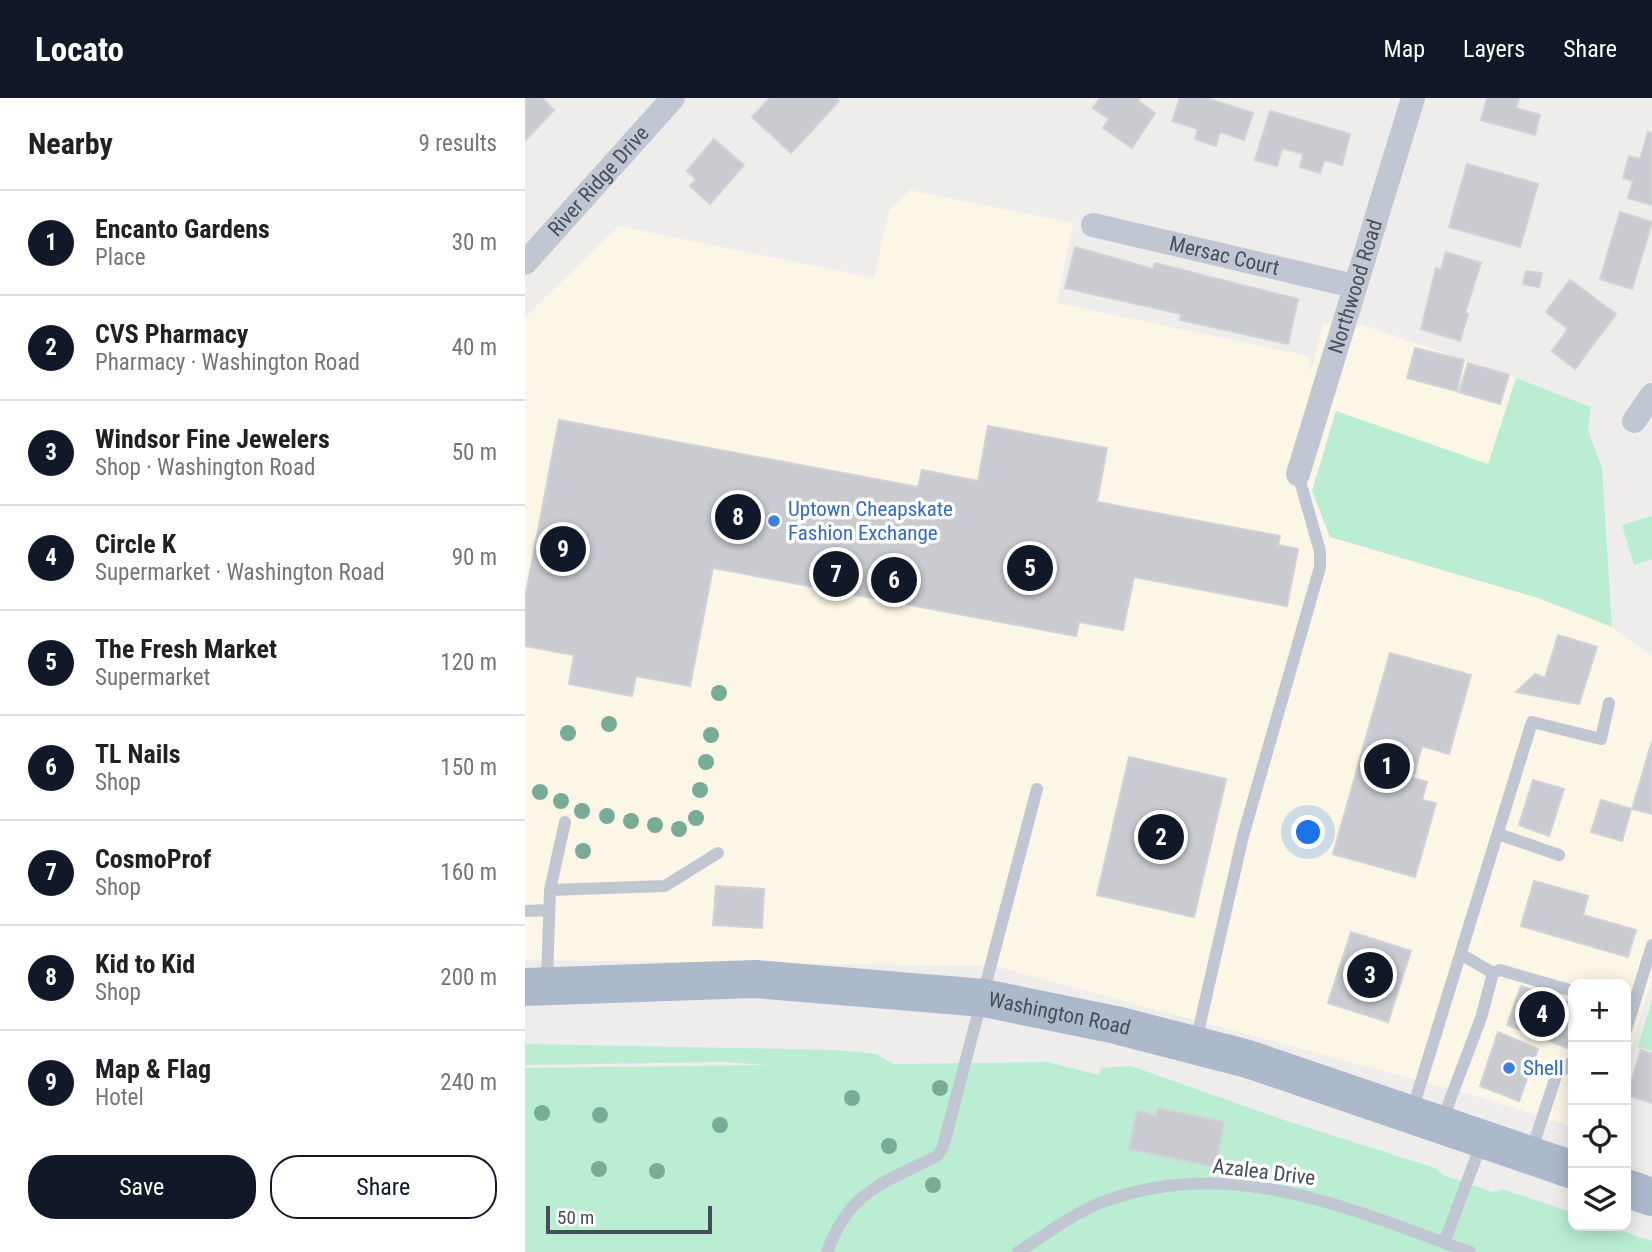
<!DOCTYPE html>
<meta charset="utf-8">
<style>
:root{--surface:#fff;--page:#f6f6f6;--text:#202124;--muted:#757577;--line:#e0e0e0;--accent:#111827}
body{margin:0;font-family:"Roboto Condensed",sans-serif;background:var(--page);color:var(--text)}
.controls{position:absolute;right:21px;bottom:21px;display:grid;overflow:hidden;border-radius:14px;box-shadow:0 4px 18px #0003}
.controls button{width:63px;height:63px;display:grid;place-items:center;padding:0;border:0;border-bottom:2px solid var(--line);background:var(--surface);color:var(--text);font:35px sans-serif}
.scale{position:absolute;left:21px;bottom:18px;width:166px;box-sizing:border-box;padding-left:7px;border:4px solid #454e59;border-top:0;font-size:19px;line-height:24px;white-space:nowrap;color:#454e59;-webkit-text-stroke:5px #fff;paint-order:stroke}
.you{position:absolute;left:784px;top:735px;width:24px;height:24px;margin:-18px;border:5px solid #fff;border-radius:50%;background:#1a73e8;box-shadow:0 0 0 10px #1a73e833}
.badge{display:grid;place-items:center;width:46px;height:46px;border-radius:50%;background:var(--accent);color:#fff;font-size:23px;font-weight:700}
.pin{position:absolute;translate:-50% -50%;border:4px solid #fff;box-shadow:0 2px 7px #0006}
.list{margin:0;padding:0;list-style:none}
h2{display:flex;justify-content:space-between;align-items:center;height:91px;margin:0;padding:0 28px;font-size:30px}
h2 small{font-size:23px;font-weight:400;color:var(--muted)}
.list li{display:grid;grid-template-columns:46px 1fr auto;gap:21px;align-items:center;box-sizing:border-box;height:105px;padding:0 28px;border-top:2px solid var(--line)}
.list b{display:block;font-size:26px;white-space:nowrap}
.list p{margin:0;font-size:23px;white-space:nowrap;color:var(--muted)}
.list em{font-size:23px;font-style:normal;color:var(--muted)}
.actions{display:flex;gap:14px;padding:21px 28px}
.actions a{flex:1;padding:16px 0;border:2px solid var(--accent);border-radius:28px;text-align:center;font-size:24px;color:var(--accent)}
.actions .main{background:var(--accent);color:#fff}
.icon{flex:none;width:38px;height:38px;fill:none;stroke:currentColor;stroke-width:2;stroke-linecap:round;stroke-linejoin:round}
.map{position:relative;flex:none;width:1127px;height:1154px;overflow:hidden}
header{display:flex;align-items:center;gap:42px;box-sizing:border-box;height:98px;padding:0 35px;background:var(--accent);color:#fff}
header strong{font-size:33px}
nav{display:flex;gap:38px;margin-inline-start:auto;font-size:24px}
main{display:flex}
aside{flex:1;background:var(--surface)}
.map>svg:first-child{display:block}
.commercial{fill:#fbf6e5}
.green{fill:#bbedd2}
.building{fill:#c9cbd1;stroke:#d0d2d8;stroke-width:2}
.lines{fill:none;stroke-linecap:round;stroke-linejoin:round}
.lane{stroke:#c0c7d2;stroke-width:12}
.street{stroke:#c0c7d2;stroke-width:24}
.primary{stroke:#acb9cb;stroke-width:38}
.tree{fill:#79ac96}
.shop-dot{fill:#3f7fe0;stroke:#fff;stroke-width:2.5}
.labels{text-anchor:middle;stroke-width:7;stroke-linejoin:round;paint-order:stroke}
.street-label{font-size:21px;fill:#454e59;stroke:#fff}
.shop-label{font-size:21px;fill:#366cbe;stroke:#fff;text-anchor:start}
</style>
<header>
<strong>Locato</strong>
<nav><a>Map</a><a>Layers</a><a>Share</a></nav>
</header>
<main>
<aside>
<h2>Nearby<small>9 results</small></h2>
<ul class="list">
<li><span class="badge">1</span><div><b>Encanto Gardens</b><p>Place</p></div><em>30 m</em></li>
<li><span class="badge">2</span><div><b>CVS Pharmacy</b><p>Pharmacy · Washington Road</p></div><em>40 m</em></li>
<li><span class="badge">3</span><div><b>Windsor Fine Jewelers</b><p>Shop · Washington Road</p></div><em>50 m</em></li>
<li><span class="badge">4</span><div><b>Circle K</b><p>Supermarket · Washington Road</p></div><em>90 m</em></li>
<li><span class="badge">5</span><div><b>The Fresh Market</b><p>Supermarket</p></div><em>120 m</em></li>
<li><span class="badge">6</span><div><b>TL Nails</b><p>Shop</p></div><em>150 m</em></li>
<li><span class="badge">7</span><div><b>CosmoProf</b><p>Shop</p></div><em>160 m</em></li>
<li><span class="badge">8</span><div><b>Kid to Kid</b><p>Shop</p></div><em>200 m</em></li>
<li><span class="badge">9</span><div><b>Map &amp; Flag</b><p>Hotel</p></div><em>240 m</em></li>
</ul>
<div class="actions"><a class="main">Save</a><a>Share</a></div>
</aside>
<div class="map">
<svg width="1127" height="1154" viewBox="0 0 1127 1154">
<rect width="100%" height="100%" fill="#efecec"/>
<!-- commercial -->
<path class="commercial" d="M385 92 548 125 532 205 784 258 786 274 798 225 825 223 984 277 1066 309 1063 332 1077 370 1087 529 1127 558V881L1101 968V886H1048V1029L955 999 469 868 0 862V219L94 128 349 180 364 112Z"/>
<!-- green -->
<path class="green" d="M991 280 1066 309 1063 332 1077 370 1087 529 1016 501 805 439 787 393 811 313 963 366Z
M1127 418V461L1109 467 1097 427Z
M1127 901V953L1113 949Z
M0 946 313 952 351 956 369 966 522 964 574 977 576 970 606 968 759 1022 910 1070 918 1077 967 1094 978 1091 1048 1115V1128H1082L1127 1143V1154H0V970L244 967 198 964 0 967Z"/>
<!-- building -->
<path class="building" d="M0 0H17L29 12 0 43Z
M245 0H311L314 3 266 55 227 19Z
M575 0H615L613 3 630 15 607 50 578 30 584 21 568 10Z
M655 0H681L728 15 719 42 695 34 691 48 670 41 673 31 647 23Z
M962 0H994L991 10 1015 17 1010 37 956 22Z
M745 13 825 36 817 67 799 62 795 75 775 69 778 56 757 50 752 68 730 62Z
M1123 34 1127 35V107L1103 100 1108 83 1098 80 1104 58 1115 61Z
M189 41 219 67 185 106 165 88 171 81 162 73Z
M942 66 1013 86 995 149 924 129Z
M1095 114 1127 124 1107 191 1075 181Z
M550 149 628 171 630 165 773 201 763 246 655 222 656 216 540 190Z
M921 154 956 165 940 215 943 216 935 243 896 231 911 170 916 172Z
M1001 173 1017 175 1014 189 998 186Z
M1045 182 1091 216 1050 271 1027 253 1043 231 1021 214Z
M890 250 939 262 932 293 882 280Z
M943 265 984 277 975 306 934 294Z
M34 322 393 389 397 372 453 383 463 328 582 350 572 404 755 438 753 447 773 451 762 508 609 479 598 532 554 524 551 538 188 470 165 588 111 578 107 598 44 586 49 557 0 548V500Z
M1033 537 1072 549 1054 606 991 594 1010 576 1020 580Z
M865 555 946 577 924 656 897 648 888 680 902 684 897 702 911 705 890 779 808 756Z
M1127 643V716L1107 711Z
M604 659 701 681 669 819 572 797Z
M1008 682 1039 691 1024 738 994 727Z
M1076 702 1106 711 1097 743 1066 734Z
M1009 783 1063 798 1058 817 1111 832 1103 859 996 828Z
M191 788 239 791 237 830 188 827Z
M826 834 886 853 863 924 803 905Z
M996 888 1048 906V952L982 927Z
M973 934 1013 951 994 1003 955 988Z
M1116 952 1127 956V1005L1102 997Z
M633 1010 699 1024 690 1069 604 1051 612 1013 631 1018Z"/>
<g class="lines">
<!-- lane -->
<path class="lane" d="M973 736 1034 757
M25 792 140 788 193 755
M0 813 24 812
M937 857 968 875
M22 883 25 792 40 724
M1101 932 1127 847
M671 943 718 738 795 469V453L773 376
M887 1013 1007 624 1076 641 1084 605
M917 1023 956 920 968 875 975 872 1048 893
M1006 1054 1031 978 1048 963
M919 1145 957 1044
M302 1154C325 1092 357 1086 412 1058L418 1049 512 691
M493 1154C520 1137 546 1117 575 1105 703 1055 825 1111 945 1154"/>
<!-- street -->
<g class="street">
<path id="s1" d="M568 127 829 188"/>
<path id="s2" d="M0 165 148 0"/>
<path d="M1109 323 1127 297"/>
<path id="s3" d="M773 376 888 0"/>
</g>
<!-- primary -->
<g class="primary">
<path id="s4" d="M0 889 230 881 459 900 591 927 723 961 1048 1072"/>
<path d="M1101 1090 1127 1099"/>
</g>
</g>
<!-- trees -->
<g class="tree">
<circle cx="194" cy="595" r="8"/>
<circle cx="84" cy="626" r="8"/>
<circle cx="43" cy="635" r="8"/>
<circle cx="186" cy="637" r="8"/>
<circle cx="181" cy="664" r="8"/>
<circle cx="175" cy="692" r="8"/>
<circle cx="15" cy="694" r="8"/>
<circle cx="36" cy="703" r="8"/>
<circle cx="57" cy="713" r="8"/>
<circle cx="82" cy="718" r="8"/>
<circle cx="171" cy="720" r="8"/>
<circle cx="106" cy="723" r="8"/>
<circle cx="130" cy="727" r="8"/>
<circle cx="154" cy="731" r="8"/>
<circle cx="58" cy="753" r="8"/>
<circle cx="415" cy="990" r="8"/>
<circle cx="327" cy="1000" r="8"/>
<circle cx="17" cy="1015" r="8"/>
<circle cx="75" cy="1017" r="8"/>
<circle cx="195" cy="1027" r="8"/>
<circle cx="364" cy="1048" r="8"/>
<circle cx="74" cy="1071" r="8"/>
<circle cx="132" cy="1073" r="8"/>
<circle cx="408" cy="1087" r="8"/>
</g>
<!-- markers -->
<g class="shop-dot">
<circle cx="249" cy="423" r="7"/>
<circle cx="984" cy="970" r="7"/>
</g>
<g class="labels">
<!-- street labels -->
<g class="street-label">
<text dy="7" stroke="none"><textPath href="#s2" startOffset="110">River Ridge Drive</textPath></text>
<text dy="7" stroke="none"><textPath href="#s1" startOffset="135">Mersac Court</textPath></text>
<text dy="7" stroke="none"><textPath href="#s3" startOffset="196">Northwood Road</textPath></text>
<text dy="7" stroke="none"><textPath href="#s4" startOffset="537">Washington Road</textPath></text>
<text transform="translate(739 1074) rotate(7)" y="7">Azalea Drive</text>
</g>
<!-- shop labels -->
<g class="shop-label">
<text x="263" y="418">Uptown Cheapskate<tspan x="263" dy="24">Fashion Exchange</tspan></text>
<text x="998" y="977">Shell</text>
</g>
</g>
</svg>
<div class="controls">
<button>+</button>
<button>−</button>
<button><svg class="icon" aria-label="locate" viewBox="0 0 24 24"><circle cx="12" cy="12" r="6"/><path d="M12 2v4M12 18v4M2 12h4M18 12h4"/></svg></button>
<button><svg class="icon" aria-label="layers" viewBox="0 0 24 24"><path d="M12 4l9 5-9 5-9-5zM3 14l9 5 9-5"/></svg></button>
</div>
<div class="scale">50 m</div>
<div class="you"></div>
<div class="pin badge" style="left:862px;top:668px">1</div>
<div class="pin badge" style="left:636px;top:739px">2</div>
<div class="pin badge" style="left:845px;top:877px">3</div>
<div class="pin badge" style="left:1017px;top:916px">4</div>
<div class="pin badge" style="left:505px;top:470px">5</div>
<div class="pin badge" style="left:369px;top:482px">6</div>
<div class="pin badge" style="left:311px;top:476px">7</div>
<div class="pin badge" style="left:213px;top:419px">8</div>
<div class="pin badge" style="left:38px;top:451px">9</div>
</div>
</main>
